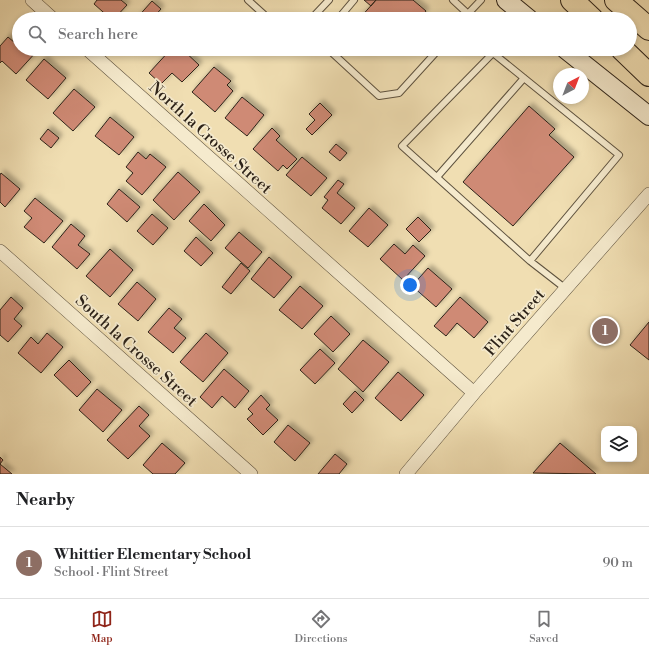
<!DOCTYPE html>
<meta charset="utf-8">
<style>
:root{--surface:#fff;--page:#f2f2f2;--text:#202124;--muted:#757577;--line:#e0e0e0;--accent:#8f2418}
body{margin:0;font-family:"Libre Bodoni",serif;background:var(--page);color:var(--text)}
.controls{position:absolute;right:12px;bottom:12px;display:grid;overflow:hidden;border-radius:8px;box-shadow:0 2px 6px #0003}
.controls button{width:36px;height:36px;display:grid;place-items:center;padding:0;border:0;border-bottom:1px solid var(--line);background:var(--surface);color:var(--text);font:20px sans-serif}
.compass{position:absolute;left:553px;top:68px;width:36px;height:36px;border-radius:50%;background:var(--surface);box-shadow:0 2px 6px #0003;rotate:42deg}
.you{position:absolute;left:410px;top:285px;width:14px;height:14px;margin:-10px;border:3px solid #fff;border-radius:50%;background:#1a73e8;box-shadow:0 0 0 6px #1a73e833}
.badge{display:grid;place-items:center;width:26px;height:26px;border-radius:50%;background:var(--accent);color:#fff;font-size:13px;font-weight:700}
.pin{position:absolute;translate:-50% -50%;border:2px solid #fff;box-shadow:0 1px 4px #0006}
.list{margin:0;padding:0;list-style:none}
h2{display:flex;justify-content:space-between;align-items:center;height:52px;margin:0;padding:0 16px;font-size:17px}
h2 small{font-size:13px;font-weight:400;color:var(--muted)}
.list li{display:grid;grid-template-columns:26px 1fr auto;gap:12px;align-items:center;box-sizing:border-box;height:72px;padding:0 16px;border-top:1px solid var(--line)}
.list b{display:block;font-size:15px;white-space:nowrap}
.list p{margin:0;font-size:13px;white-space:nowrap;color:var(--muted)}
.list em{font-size:13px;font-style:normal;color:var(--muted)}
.icon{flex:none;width:22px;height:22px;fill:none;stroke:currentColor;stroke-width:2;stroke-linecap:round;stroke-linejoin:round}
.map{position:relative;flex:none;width:649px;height:474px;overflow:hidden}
.search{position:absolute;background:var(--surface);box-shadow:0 2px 6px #0003;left:12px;right:12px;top:12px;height:44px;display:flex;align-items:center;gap:10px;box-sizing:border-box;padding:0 14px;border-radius:22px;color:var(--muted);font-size:15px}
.sheet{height:124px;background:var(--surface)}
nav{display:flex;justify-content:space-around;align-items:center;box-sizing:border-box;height:56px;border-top:1px solid var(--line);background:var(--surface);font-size:11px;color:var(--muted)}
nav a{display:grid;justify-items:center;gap:2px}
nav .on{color:var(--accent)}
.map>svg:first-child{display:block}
.building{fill:#cf8a75;stroke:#2d2319;filter:url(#shadow)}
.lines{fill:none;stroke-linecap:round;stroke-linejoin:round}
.lane-casing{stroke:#5e523f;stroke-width:8}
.street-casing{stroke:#5e523f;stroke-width:14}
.secondary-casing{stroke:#2d2319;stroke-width:20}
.highway-casing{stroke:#2d2319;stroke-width:24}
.lane{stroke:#f5eacd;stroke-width:6}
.street{stroke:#f5eacd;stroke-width:13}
.secondary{stroke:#f5eacd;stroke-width:18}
.highway{stroke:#f0deb2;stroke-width:22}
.labels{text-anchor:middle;stroke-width:3.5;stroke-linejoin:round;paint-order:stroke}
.street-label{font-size:16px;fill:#2d2319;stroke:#f5eacd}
</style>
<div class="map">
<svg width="649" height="474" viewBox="0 0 649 474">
<defs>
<filter id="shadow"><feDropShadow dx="3.5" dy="-3.5" stdDeviation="2" flood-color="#0004"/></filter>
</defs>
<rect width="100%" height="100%" fill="#f0deb2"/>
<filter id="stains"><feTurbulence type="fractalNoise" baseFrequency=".005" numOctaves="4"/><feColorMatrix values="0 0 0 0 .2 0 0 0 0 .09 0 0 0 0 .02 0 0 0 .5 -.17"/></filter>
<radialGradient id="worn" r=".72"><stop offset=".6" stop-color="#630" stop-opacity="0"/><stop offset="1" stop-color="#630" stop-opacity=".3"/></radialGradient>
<!-- building -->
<path class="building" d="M97 0H121L127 5 114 19H111L94 4Z
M364 0H376L371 6Z
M376 0H413L426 11 420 19H359Z
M152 1 161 9 152 19H136Z
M8 37 15 43 19 39V49H36L37 51 16 74 2 61 0 63V46Z
M142 49H152L147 54Z
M171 49H182L199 65 182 82 172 73 161 84 149 73Z
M44 59 66 78 48 99 26 80Z
M214 67 231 81 227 85 233 91 215 112 192 92Z
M74 89 95 107 73 131 53 113Z
M242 97 264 115 247 136 225 118Z
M320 103 332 115 312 135 306 129 315 120 309 114Z
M529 106 555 129 549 135 574 157 513 226 463 182Z
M110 117 134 137 119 155 95 136Z
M272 128 280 136 276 140 297 159 287 169 283 165 278 171 253 149Z
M48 129 59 138 51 148 40 139Z
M336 144 347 153 340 161 329 152Z
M138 152 146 159 150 154 166 167 142 195 126 181 133 173 126 167Z
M302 157 327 178 311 196 286 175Z
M178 172 200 192 174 220 153 200Z
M1 173 20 189 5 207 0 202V175Z
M338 180 344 184 337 193 355 208 341 224 322 208 328 200 324 197Z
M119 189 140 207 127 222 107 204Z
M35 198 63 221 44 243 24 227 32 218 24 211Z
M204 204 225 225 211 241 189 221Z
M369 208 388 225 368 247 349 231Z
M152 214 168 228 153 245 137 231Z
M418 217 431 230 419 242 406 229Z
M71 224 85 236 78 245 90 254 77 269 52 247Z
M239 232 262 252 248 268 225 248Z
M196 237 213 253 201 266 184 251Z
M394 244 405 254 413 245 425 256 403 280 380 259Z
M110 249 133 270 110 297 86 276Z
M269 257 292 277 274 298 251 279Z
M241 263 250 271 231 294 222 287Z
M428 268 452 289 436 307 412 286Z
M137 282 156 299 138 321 118 304Z
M300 286 323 306 302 329 279 310Z
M11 297 23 308 14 319 22 326 8 342 0 335V310Z
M460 297 488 322 474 338 457 323 446 336 434 326Z
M169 308 182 319 174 328 186 338 173 353 148 332Z
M331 316 350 334 333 352 314 334Z
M649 322V360L630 345Z
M47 333 63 347 41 373 18 353 31 337 38 344Z
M206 333 228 353 203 382 180 362Z
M363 340 389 362 363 392 338 369Z
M320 349 335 363 315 384 300 370Z
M69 360 91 382 77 397 54 375Z
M224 369 249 391 235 408 222 396 212 408 200 397Z
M398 372 424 395 401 421 375 398Z
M97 389 122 410 103 432 79 410Z
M355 391 364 400 352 413 343 404Z
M261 395 270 405 266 409 278 420 263 435 247 419 253 414 248 409Z
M139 406 149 415 139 426 150 436 128 459 107 440Z
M288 425 310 443 295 461 274 442Z
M162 443 185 463 175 474H153L143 465Z
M560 443 596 474 533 473Z
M335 454 347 464 339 474H318Z
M0 457 3 460 0 464 12 474H0Z"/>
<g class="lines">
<!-- lane casing -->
<g class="lane-casing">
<path id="lane" d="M248 0 269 19
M453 0 467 13
M311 19 329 0
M338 19 354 0
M463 19 481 0
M328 49 379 96 399 93 439 49
M494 49 493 53 402 146 530 261 566 289
M493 53 619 155 530 261
M437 177 524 78"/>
</g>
<!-- street casing -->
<g class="street-casing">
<path id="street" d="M32 0 53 19
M87 49 474 393
M0 251 251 474
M406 474 474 393 649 194"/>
</g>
<!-- secondary casing -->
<g class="secondary-casing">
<path id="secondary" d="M506 0 529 19
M565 49 649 116"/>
</g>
<!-- highway casing -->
<g class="highway-casing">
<path id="highway" d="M572 0 592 19
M616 0 649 29
M622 49 649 75"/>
</g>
<!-- lane -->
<use href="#lane" class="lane"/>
<!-- street -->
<use href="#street" class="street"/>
<!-- secondary -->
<use href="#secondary" class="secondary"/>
<!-- highway -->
<use href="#highway" class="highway"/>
</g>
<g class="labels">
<!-- street labels -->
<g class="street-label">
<text transform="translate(211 137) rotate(42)" y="6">North la Crosse Street</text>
<text transform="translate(514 322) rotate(-49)" y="6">Flint Street</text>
<text transform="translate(137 350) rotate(42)" y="6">South la Crosse Street</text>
</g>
</g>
<rect width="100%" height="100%" filter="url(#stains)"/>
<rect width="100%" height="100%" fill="url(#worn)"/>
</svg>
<div class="controls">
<button><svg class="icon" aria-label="layers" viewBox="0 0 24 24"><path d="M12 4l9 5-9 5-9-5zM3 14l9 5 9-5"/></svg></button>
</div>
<svg class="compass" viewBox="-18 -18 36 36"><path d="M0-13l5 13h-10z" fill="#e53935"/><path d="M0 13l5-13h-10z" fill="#757577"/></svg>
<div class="you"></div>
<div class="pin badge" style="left:605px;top:331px;background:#8d6e63">1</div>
<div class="search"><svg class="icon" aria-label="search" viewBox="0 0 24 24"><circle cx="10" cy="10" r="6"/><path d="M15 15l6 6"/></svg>Search here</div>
</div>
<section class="sheet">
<h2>Nearby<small></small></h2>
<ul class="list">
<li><span class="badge" style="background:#8d6e63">1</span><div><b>Whittier Elementary School</b><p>School · Flint Street</p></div><em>90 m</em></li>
</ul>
</section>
<nav>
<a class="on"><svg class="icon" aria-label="map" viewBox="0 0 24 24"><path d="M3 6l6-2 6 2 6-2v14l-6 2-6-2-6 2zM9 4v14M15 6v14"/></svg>Map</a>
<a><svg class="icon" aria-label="directions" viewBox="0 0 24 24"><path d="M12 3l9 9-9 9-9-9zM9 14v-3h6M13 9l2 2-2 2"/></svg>Directions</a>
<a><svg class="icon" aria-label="saved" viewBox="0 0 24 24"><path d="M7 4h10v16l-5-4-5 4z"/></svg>Saved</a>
</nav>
